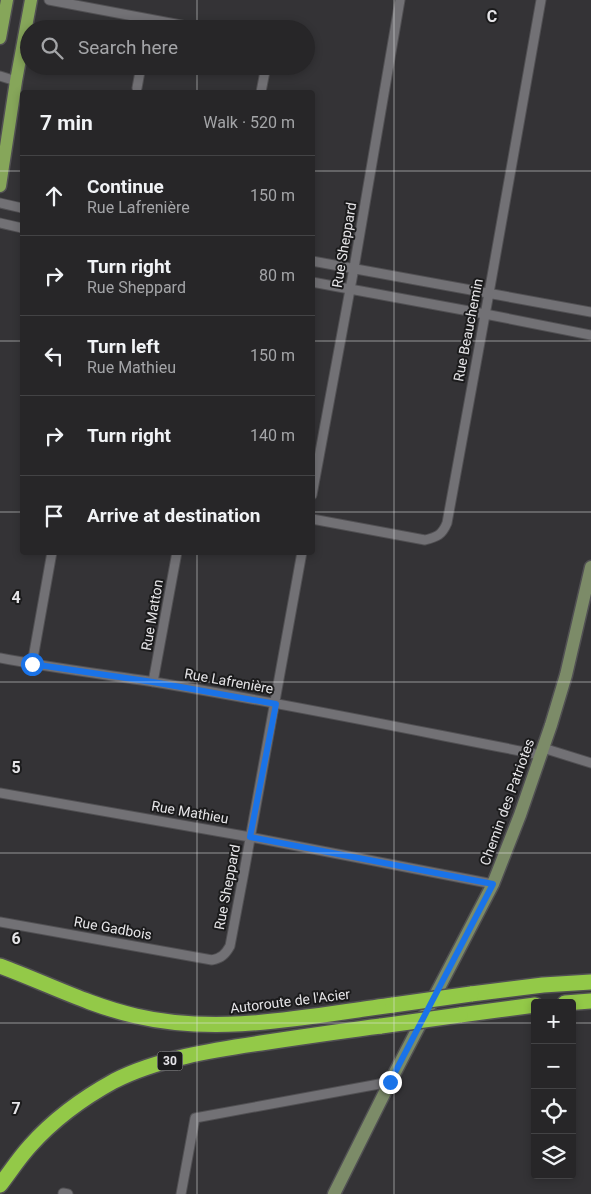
<!DOCTYPE html>
<meta charset="utf-8">
<style>
:root{--surface:#272628;--page:#2f2e30;--text:#f1f3f6;--muted:#a4a5a8;--line:#434345}
body{margin:0;font-family:Roboto,sans-serif;background:var(--page);color:var(--text)}
.controls{position:absolute;right:15px;bottom:15px;display:grid;overflow:hidden;border-radius:5px;box-shadow:0 2px 8px #0003}
.controls button{width:45px;height:45px;display:grid;place-items:center;padding:0;border:0;border-bottom:1px solid var(--line);background:var(--surface);color:var(--text);font:25px sans-serif}
.stop{position:absolute;width:15px;height:15px;margin:-11px;border:4px solid #1a73e8;border-radius:50%;background:#fff}
.stop.end{background:#1a73e8;border-color:#fff;box-shadow:0 1px 5px #0008}
.list{margin:0;padding:0;list-style:none}
h2{display:flex;justify-content:space-between;align-items:center;height:65px;margin:0;padding:0 20px;font-size:21px}
h2 small{font-size:16px;font-weight:400;color:var(--muted)}
.list li{display:grid;grid-template-columns:32px 1fr auto;gap:15px;align-items:center;box-sizing:border-box;height:80px;padding:0 20px;border-top:1px solid var(--line)}
.list b{display:block;font-size:19px;white-space:nowrap}
.list p{margin:0;font-size:16px;white-space:nowrap;color:var(--muted)}
.list em{font-size:16px;font-style:normal;color:var(--muted)}
.icon{flex:none;width:28px;height:28px;fill:none;stroke:currentColor;stroke-width:2;stroke-linecap:round;stroke-linejoin:round}
.map{position:relative;flex:none;width:591px;height:1194px;overflow:hidden}
.search{position:absolute;background:var(--surface);box-shadow:0 2px 8px #0003;left:20px;top:20px;width:295px;height:55px;display:flex;align-items:center;gap:12px;box-sizing:border-box;padding:0 18px;border-radius:28px;color:var(--muted);font-size:19px}
.panel{position:absolute;background:var(--surface);box-shadow:0 2px 8px #0003;left:20px;top:90px;width:295px;height:465px;border-radius:5px}
.map>svg:first-child{display:block}
.lines{fill:none;stroke-linecap:round;stroke-linejoin:round}
.street-casing{stroke:#515053;stroke-width:11}
.secondary-casing{stroke:#515053;stroke-width:15}
.primary-casing{stroke:#515053;stroke-width:15}
.highway-casing{stroke:#515053;stroke-width:18}
.street{stroke:#727175;stroke-width:9}
.secondary{stroke:#7c8b68;stroke-width:12}
.primary{stroke:#86a65a;stroke-width:12}
.highway{stroke:#93c948;stroke-width:15}
.highway-bridge-casing{stroke:#515053;stroke-width:18;stroke-linecap:butt}
.highway-bridge{stroke:#93c948;stroke-width:15}
.route{stroke:#1a73e8;stroke-width:6}
.grid{fill:none;stroke:#e6e5e8;stroke-width:1;stroke-opacity:0.55}
.labels{text-anchor:middle;stroke-width:4;stroke-linejoin:round;paint-order:stroke}
.shield{fill:#1b1b1c;stroke:#a9a8ab;stroke-width:1}
.shield-label{font-size:12px;font-weight:bold;fill:#e6e5e8}
.street-label{font-size:14px;fill:#e6e5e8;stroke:#1b1b1c}
.grid-label{font-size:16px;text-anchor:middle;font-weight:bold;fill:#e6e5e8;stroke:#1b1b1c;stroke-width:4;stroke-linejoin:round;paint-order:stroke}
</style>
<div class="map">
<svg width="591" height="1194" viewBox="0 0 591 1194">
<rect width="100%" height="100%" fill="#343336"/>
<g class="lines">
<!-- street casing -->
<g class="street-casing">
<path id="street" d="M49 0 202 29
M0 76 16 81
M137 88 141 66
M261 92 266 66
M0 203 22 208
M0 223 22 228
M312 261 591 312
M312 282 485 314 591 335
M312 495 354 268 400 0
M312 519 425 540C437 537 442 535 447 523L489 293 541 0
M0 658C51 668 102 674 154 682 283 703 412 730 541 755
M32 664 52 552
M153 682 177 552
M543 748 591 763
M0 793 250 837 493 884
M0 922 212 960C221 958 225 955 230 946 255 815 279 684 302 552
M63 1193 68 1194
M181 1194 195 1118 390 1082"/>
</g>
<!-- secondary casing -->
<g class="secondary-casing">
<path id="secondary" d="M334 1194 390 1082 493 884 520 815 551 725 566 675 591 567"/>
</g>
<!-- primary casing -->
<g class="primary-casing">
<path id="primary" d="M0 38 7 0
M0 186 16 81 31 0"/>
</g>
<!-- highway casing -->
<g class="highway-casing">
<path id="highway" d="M0 966C46 983 88 1005 136 1016 221 1036 308 1016 393 1005
M471 994 543 985 591 982
M565 1003 591 1001
M460 1015 535 1005
M0 1185C10 1172 19 1158 30 1146 54 1119 83 1098 114 1081 157 1059 213 1050 261 1043 301 1037 341 1031 381 1026"/>
</g>
<!-- street -->
<use href="#street" class="street"/>
<!-- secondary -->
<use href="#secondary" class="secondary"/>
<!-- primary -->
<use href="#primary" class="primary"/>
<!-- highway -->
<use href="#highway" class="highway"/>
<!-- highway-bridge casing -->
<g class="highway-bridge-casing">
<path id="highway-bridge" d="M393 1005 471 994
M381 1026 460 1015"/>
</g>
<!-- highway-bridge -->
<use href="#highway-bridge" class="highway-bridge"/>
</g>
<g class="lines">
<!-- route -->
<path class="route" d="M32 664 153 682 276 704 250 837 493 884 390 1082"/>
</g>
<!-- grid -->
<path class="grid" d="M197 0V29M394 0V1194M197 66V92M0 171H22M312 171H591M0 341H22M312 341H591M0 512H22M312 512H591M197 552V1194M0 682H591M0 853H591M0 1023H535M572 1023H591"/>
<g class="labels">
<!-- shield labels -->
<rect class="shield" x="157.5" y="1051.5" width="25" height="19" rx="4"/>
<g class="shield-label">
<text x="170" y="1065">30</text>
</g>
<!-- street labels -->
<g class="street-label">
<text transform="translate(344 245) rotate(-80)" y="5">Rue Sheppard</text>
<text transform="translate(468 330) rotate(-79)" y="5">Rue Beauchemin</text>
<text transform="translate(152 615) rotate(-80)" y="5">Rue Matton</text>
<text transform="translate(229 681) rotate(10)" y="5">Rue Lafrenière</text>
<text transform="translate(507 802) rotate(-70)" y="5">Chemin des Patriotes</text>
<text transform="translate(190 812) rotate(10)" y="5">Rue Mathieu</text>
<text transform="translate(227 887) rotate(-79)" y="5">Rue Sheppard</text>
<text transform="translate(113 928) rotate(10)" y="5">Rue Gadbois</text>
<text transform="translate(290 1001) rotate(-7)" y="5">Autoroute de l'Acier</text>
</g>
</g>
<g class="grid-label">
<text x="492" y="22">C</text>
<text x="16" y="603">4</text>
<text x="16" y="773">5</text>
<text x="16" y="944">6</text>
<text x="16" y="1114">7</text>
</g>
</svg>
<div class="controls">
<button>+</button>
<button>−</button>
<button><svg class="icon" aria-label="locate" viewBox="0 0 24 24"><circle cx="12" cy="12" r="6"/><path d="M12 2v4M12 18v4M2 12h4M18 12h4"/></svg></button>
<button><svg class="icon" aria-label="layers" viewBox="0 0 24 24"><path d="M12 4l9 5-9 5-9-5zM3 14l9 5 9-5"/></svg></button>
</div>
<div class="stop" style="left:32px;top:664px"></div>
<div class="stop end" style="left:390px;top:1082px"></div>
<div class="search"><svg class="icon" aria-label="search" viewBox="0 0 24 24"><circle cx="10" cy="10" r="6"/><path d="M15 15l6 6"/></svg>Search here</div>
<section class="panel">
<h2>7 min<small>Walk · 520 m</small></h2>
<ul class="list">
<li><svg class="icon" aria-label="ahead" viewBox="0 0 24 24"><path d="M12 20V5M6 11l6-6 6 6"/></svg><div><b>Continue</b><p>Rue Lafrenière</p></div><em>150 m</em></li>
<li><svg class="icon" aria-label="right" viewBox="0 0 24 24"><path d="M7 20v-9h11M14 6l5 5-5 5"/></svg><div><b>Turn right</b><p>Rue Sheppard</p></div><em>80 m</em></li>
<li><svg class="icon" aria-label="left" viewBox="0 0 24 24"><path d="M17 20v-9H6M10 6l-5 5 5 5"/></svg><div><b>Turn left</b><p>Rue Mathieu</p></div><em>150 m</em></li>
<li><svg class="icon" aria-label="right" viewBox="0 0 24 24"><path d="M7 20v-9h11M14 6l5 5-5 5"/></svg><div><b>Turn right</b></div><em>140 m</em></li>
<li><svg class="icon" aria-label="arrive" viewBox="0 0 24 24"><path d="M6 21V4h12l-3 4 3 4H6"/></svg><div><b>Arrive at destination</b></div></li>
</ul>
</section>
</div>
